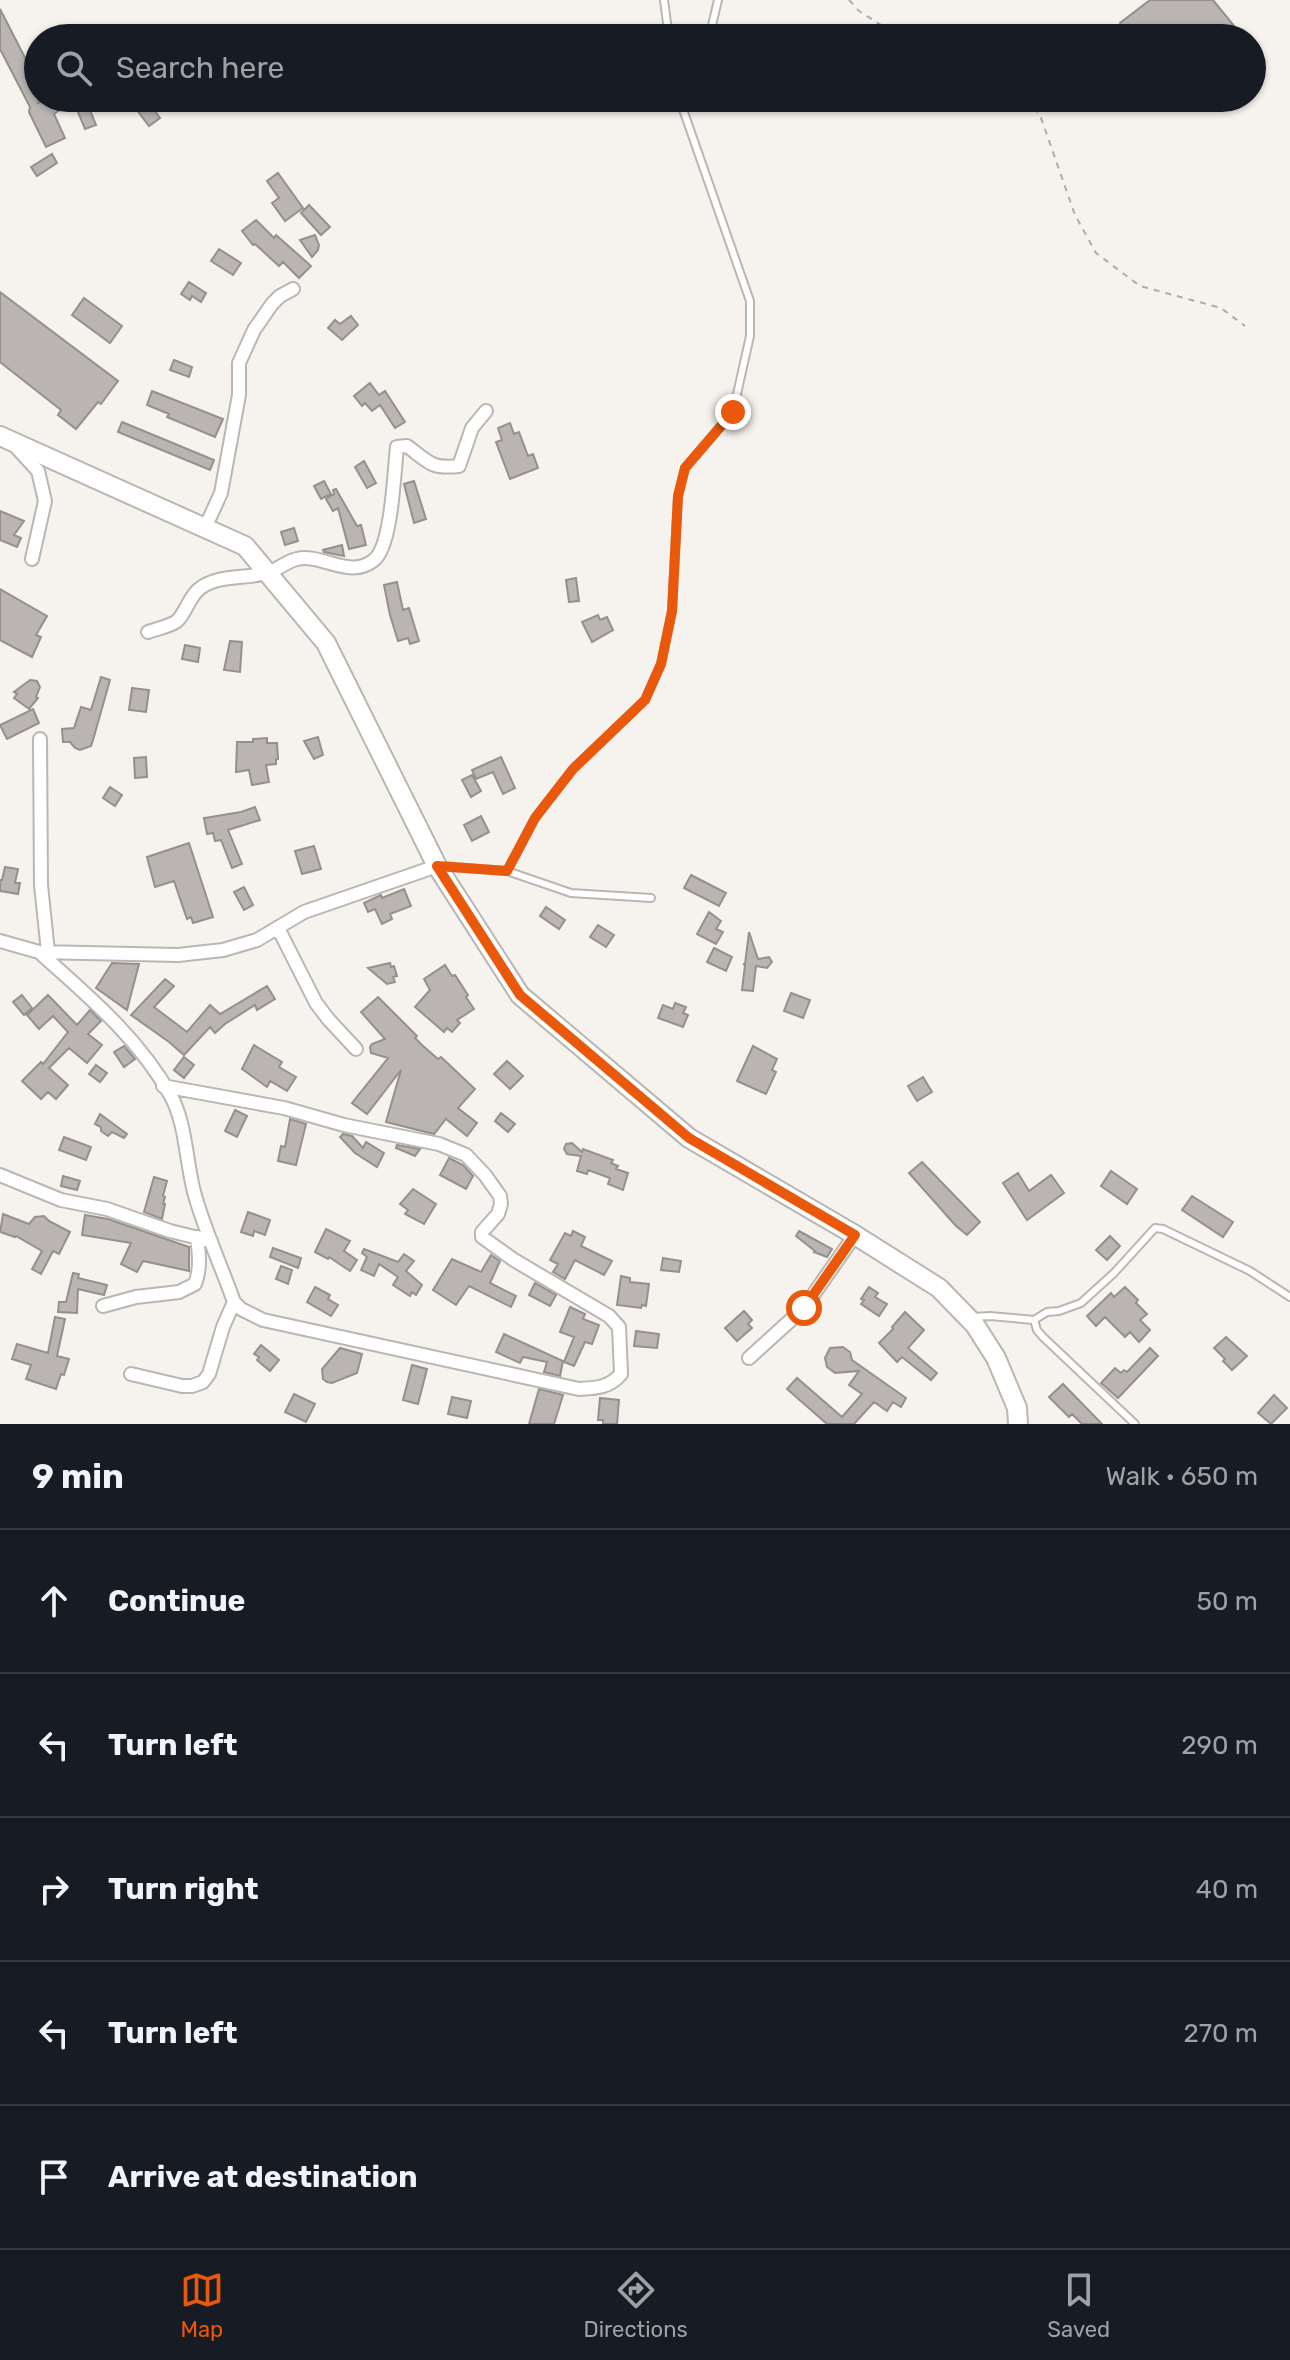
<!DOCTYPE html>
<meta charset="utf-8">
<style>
:root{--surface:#171b24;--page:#242831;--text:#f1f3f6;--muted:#9ea1a6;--line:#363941;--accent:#ea580c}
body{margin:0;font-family:Rubik,sans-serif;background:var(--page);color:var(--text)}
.stop{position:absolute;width:24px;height:24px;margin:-18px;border:6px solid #ea580c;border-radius:50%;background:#fff}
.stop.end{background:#ea580c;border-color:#fff;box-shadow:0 2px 8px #0008}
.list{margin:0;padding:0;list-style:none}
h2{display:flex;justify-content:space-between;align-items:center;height:104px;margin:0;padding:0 32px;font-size:34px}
h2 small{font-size:26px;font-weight:400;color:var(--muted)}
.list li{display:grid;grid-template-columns:52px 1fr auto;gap:24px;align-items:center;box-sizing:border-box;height:144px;padding:0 32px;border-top:2px solid var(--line)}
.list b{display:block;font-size:30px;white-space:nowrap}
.list em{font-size:26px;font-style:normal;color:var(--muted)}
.icon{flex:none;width:44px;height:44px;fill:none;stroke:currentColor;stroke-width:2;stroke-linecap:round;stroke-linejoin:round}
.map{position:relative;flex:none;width:1290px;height:1424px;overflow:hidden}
.search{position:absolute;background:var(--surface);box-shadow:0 2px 6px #0004;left:24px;right:24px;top:24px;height:88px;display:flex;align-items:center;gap:20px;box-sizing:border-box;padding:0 28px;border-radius:44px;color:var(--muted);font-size:30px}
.sheet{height:824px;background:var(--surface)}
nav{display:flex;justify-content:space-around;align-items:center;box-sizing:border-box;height:112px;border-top:2px solid var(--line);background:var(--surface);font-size:22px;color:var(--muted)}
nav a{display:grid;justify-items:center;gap:4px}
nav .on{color:var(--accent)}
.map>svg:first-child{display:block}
.building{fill:#bab5b2;stroke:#94908c;stroke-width:2}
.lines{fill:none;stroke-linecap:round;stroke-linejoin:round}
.service-casing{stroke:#bab7b2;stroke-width:10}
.minor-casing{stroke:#bab7b2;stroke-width:16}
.secondary-casing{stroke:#bab7b2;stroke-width:22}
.path{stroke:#aeaca8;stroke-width:2;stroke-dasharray:6 6;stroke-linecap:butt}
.service{stroke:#fff;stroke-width:6}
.minor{stroke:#fff;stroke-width:12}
.secondary{stroke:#fff;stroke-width:18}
.route{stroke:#ea580c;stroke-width:10}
</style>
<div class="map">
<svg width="1290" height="1424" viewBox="0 0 1290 1424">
<rect width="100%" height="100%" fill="#f6f3ee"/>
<!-- building -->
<path class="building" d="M1150 0H1213L1244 38H1132L1120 23Z
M0 9 38 83V103L49 98H85L96 125 85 129 73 100 54 114 65 138 46 147 29 112 30 107 0 49Z
M128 98H145L160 118 149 126Z
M52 154 57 163 37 176 31 167Z
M278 173 303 208 285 221 272 203 279 198 267 181Z
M309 205 330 227 321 235 301 213Z
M256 220 274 238 276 235 311 266 299 278 283 262 279 266 255 244 253 245 242 231Z
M315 235 319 245 318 250 312 257 300 240Z
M219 249 241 263 233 275 211 261Z
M189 282 206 293 201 302 192 296 190 300 181 294Z
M0 292 118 381 101 404 98 402 76 429 58 415 61 410 0 362Z
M84 298 122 326 110 343 72 315Z
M351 316 358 325 342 340 328 328 335 320 340 324Z
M174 360 192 367 189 377 170 370Z
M370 383 379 395 385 391 405 422 395 428 380 405 372 411 365 403 362 406 354 396Z
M152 391 223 419 215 437 167 417 169 414 147 405Z
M122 422 214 460 210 470 118 432Z
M510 423 514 434 519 432 528 456 533 454 538 468 510 479 496 442 502 440 498 428Z
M364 461 376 483 367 488 355 467Z
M324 481 331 494 321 499 314 486Z
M414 481 426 519 414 523 404 484Z
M336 489 357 526 361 525 366 545 349 549 338 508 333 511 326 499 334 494 333 490Z
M0 511 24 521 14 535 21 538 17 547 0 540Z
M294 528 298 541 285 545 281 532Z
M342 545 344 556 324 552 323 550Z
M576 578 579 601 569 602 566 580Z
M397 582 403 610 409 608 419 641 410 644 408 638 398 641 390 615 384 585Z
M0 589 47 616 36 635 41 637 32 657 0 640Z
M598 615 600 620 607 617 613 630 592 642 582 622Z
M230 641 242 642 240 672 224 670Z
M185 645 200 648 198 662 182 659Z
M101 677 110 680 93 740 91 746 80 750 75 748 70 742H63L62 729 74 728 81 707 91 710Z
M30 680 37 681 40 687 36 697 38 698 29 709 14 698 17 694 14 692Z
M132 688 149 690 146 712 129 710Z
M33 709 39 723 7 739 0 725Z
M318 737 323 755 314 759 304 741Z
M267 738V743H277L278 759H276V764L266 765 269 782 252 785 249 770 236 772 237 742H253V739Z
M146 757 147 777 135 778 134 758Z
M501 757 515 788 503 794 493 772 476 779 472 770Z
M472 775 481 791 471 797 462 780Z
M110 787 122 795 115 806 103 798Z
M255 807 260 820 228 830 242 864 232 868 221 840 215 841 213 833 207 834 204 818 241 812Z
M481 816 489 832 472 841 464 825Z
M189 843 213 917 193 923 191 917 187 919 174 881 155 887 147 857Z
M314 846 321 869 302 874 295 851Z
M5 867 18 869 15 883H20L18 894 0 891V880H2Z
M691 875 726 893 719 906 684 888Z
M244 887 253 905 244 910 234 892Z
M404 889 411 906 390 914 392 919 382 924 375 909 368 912 364 903 381 895 382 898Z
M546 907 565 920 559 929 540 916Z
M709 912 721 921 716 929 723 932 716 944 697 934Z
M598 925 614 935 606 947 590 937Z
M749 932 758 959 769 957 772 962 767 968 756 966 753 991 742 990 745 965 743 964H745Z
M714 948 732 957 726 971 707 962Z
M112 963 139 964 127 1010 96 988Z
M390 963 391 967 394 966 397 976 393 977 395 982 387 984 368 968Z
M445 965 452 976 455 975 468 995 466 997 474 1009 457 1020 460 1023 452 1032 447 1028 444 1032 415 1007 430 990 424 979Z
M165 979 174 986 154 1007 187 1032 210 1005 220 1014 267 986 275 999 257 1010 255 1005 225 1024 215 1033 210 1027 184 1055 169 1042 131 1015Z
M791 993 810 1000 803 1018 784 1011Z
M22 995 32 1008 24 1015 13 1002Z
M48 995 77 1025 90 1010 101 1021 88 1034 102 1045 87 1063 69 1048 49 1068 68 1085 56 1099 48 1092 41 1099 22 1081 41 1062 43 1064 68 1032 53 1016 39 1029 27 1015Z
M378 997 417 1036 415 1038 423 1046 438 1059 441 1057 475 1089 458 1108 477 1123 467 1136 446 1119 434 1134 386 1122 401 1070 367 1114 352 1103 388 1058 371 1053 370 1047 372 1044 385 1039 361 1012Z
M675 1003 686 1007 683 1013 688 1015 683 1027 658 1018 663 1005 673 1009Z
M254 1045 282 1062 279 1067 296 1077 287 1091 270 1081 267 1087 242 1069Z
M124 1046 135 1059 124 1067 114 1052Z
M753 1046 777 1059 772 1070 776 1072 766 1094 737 1081Z
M184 1057 194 1065 184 1078 174 1070Z
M507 1061 523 1076 510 1089 494 1074Z
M96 1065 107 1073 100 1082 89 1074Z
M923 1077 932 1092 917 1101 908 1086Z
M235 1110 247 1116 237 1137 225 1131Z
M501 1113 515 1124 508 1132 495 1121Z
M100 1114 127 1134 124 1138 112 1132 108 1136 101 1131V1127L95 1124Z
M290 1119 306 1124 296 1165 278 1161 281 1146 285 1147Z
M343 1134 352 1136 363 1148 366 1142 384 1153 377 1167 355 1153 340 1137Z
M64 1137 91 1147 86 1160 59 1150Z
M572 1143 582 1152 583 1149 613 1160 611 1163 618 1166 616 1169 628 1173 623 1190 608 1184 610 1178 588 1170 587 1174 577 1171 581 1156 567 1154 564 1149 566 1144Z
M397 1145 420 1149 415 1156 396 1148Z
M449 1158 463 1165 473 1176 466 1189 440 1175Z
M922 1162 980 1222 967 1235 956 1226 909 1173Z
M1111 1171 1137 1189 1127 1204 1101 1186Z
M1018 1173 1029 1191 1051 1175 1064 1193 1027 1220 1003 1183Z
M63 1176 80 1181 77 1190 61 1186Z
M154 1177 167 1181 163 1196 165 1197 163 1204H165L162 1219 144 1212Z
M413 1189 436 1204 424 1224 405 1214 408 1210 400 1204Z
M1192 1196 1233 1222 1223 1237 1182 1210Z
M248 1212 270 1220 265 1235 254 1231 253 1236 241 1232Z
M3 1214 29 1224 35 1217 44 1216 49 1221 70 1232 59 1254 53 1251 41 1274 32 1269 42 1251 16 1236 15 1237 0 1232Z
M85 1215 108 1219 189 1247V1271L143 1261 137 1272 121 1264 131 1243 82 1235Z
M326 1229 350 1241 344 1251 357 1260 350 1271 329 1257 328 1259 315 1252Z
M573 1231 585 1237 581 1246 612 1261 604 1275 575 1260 565 1279 553 1272 558 1264 550 1260 565 1233 571 1236Z
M799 1231 832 1249 827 1257 814 1252 815 1251 796 1236Z
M1110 1236 1120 1246 1107 1260 1096 1250Z
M273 1248 301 1258 298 1268 270 1257Z
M364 1249 398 1262 404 1254 414 1261 406 1271 422 1285 416 1295 412 1292 410 1296 393 1285 398 1277 379 1264 374 1276 361 1270 367 1257 362 1253Z
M491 1255 500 1261 490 1283 516 1296 511 1307 469 1286 456 1305 433 1290 452 1259 481 1272Z
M663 1258 681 1261 679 1272 661 1270Z
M281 1266 292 1270 288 1284 276 1279Z
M73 1273 79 1274 78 1278 107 1285 104 1295 78 1289 77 1313 58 1312 59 1302H66Z
M621 1276 630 1278V1282L649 1284 646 1306 642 1305 641 1308 617 1305Z
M535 1283 556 1295 550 1306 529 1295Z
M315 1287 330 1295 328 1299 338 1305 331 1316 307 1302Z
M869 1287 878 1293 875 1297 887 1304 879 1316 861 1304 864 1300 861 1299Z
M1125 1287 1138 1300 1136 1303 1147 1314 1140 1320 1150 1330 1139 1342 1130 1332 1125 1337 1105 1317 1096 1326 1087 1316 1111 1293 1114 1297Z
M570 1307 585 1314 583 1319 599 1325 592 1344 585 1342 574 1366 564 1362 574 1337 560 1332Z
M744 1311 752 1320 748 1324 752 1328 737 1341 725 1328Z
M905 1312 924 1330 908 1348 937 1373 931 1380 902 1357 897 1362 879 1343 893 1329 892 1327Z
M55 1317 65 1319 57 1356 69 1359 64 1375 61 1374 56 1389 26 1379 31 1365 12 1359 17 1344 48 1353Z
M636 1331 659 1334 657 1348 634 1346Z
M504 1334 563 1361 560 1376 544 1372 547 1362 523 1357 520 1363 496 1352Z
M1226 1337 1247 1356 1232 1370 1223 1361 1225 1359 1214 1348Z
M261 1345 279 1360 270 1371 257 1360 259 1357 254 1354Z
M843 1347 850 1352 852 1360 906 1398 901 1407 893 1402 887 1411 874 1402 854 1424H827L787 1389 797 1378 842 1417 862 1394 849 1385 859 1371 835 1373 827 1367 825 1358 830 1348Z
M340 1348 362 1354 357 1373 332 1383 327 1382 323 1379 322 1369Z
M1150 1348 1158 1356 1118 1398 1101 1383 1115 1368 1121 1373 1124 1370 1127 1372Z
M412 1365 427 1369 418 1404 403 1400Z
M1063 1384 1102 1424H1082L1072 1414 1069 1417 1049 1397Z
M539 1389 563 1395 554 1424H529Z
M294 1394 315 1404 306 1422 285 1412Z
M1274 1395 1287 1408 1271 1424 1258 1413Z
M452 1397 471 1401 467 1418 448 1414Z
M600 1398 619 1400 617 1424H603V1420H598Z"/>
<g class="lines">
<!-- service casing -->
<g class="service-casing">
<path id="service" d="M664 0 669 38
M709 38 718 0
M441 866 507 871 571 893 651 898
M507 871 535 818 573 769 645 700 661 664 672 611 678 496 685 468 733 412 750 336V301L679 98
M972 1317 990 1316 1034 1320 1047 1312 1059 1311 1081 1303 1114 1273 1155 1228 1163 1229 1250 1271 1290 1297
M1034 1320 1037 1330 1043 1337 1135 1424"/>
</g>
<!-- minor casing -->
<g class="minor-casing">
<path id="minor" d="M16 447 38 471 45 501 32 559
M205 528 221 493 239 395V363L254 330 272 304 280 296 293 289
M148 632C156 629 171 626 177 621 185 614 189 598 198 590 217 573 248 580 269 572 279 569 287 561 297 559 322 553 350 580 374 560 392 546 394 472 397 447L407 446C429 462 430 469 459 466L472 428 486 411
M40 739 41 885 48 952
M278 928 316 1003 329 1020 356 1049
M0 941 39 952 178 955 223 950 257 940 304 912 437 866
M39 952C88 996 138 1037 171 1096 186 1124 186 1161 194 1192 204 1229 221 1265 234 1302L241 1309 263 1320 579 1389C596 1388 609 1388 621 1374L619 1327 609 1316 514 1260 482 1237V1232L498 1214 501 1204 500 1196 485 1175 466 1155 439 1144 344 1125 284 1108 163 1086
M0 1175 61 1200 107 1209 170 1231 211 1241
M103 1306 136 1297 179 1292 195 1284C201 1268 199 1254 197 1237
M749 1358 804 1308 855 1235
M131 1374 182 1386H192L203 1382 209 1374 223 1327 234 1302"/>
</g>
<!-- secondary casing -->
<g class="secondary-casing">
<path id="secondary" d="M0 436 245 546 326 643 437 866 520 995 689 1138 855 1235 939 1288 975 1325 996 1358 1017 1408 1018 1424"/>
</g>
<!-- path -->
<path class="path" d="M849 0 859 11 901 38
M1027 98 1040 115 1075 215 1096 253 1140 286 1221 308 1245 326"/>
<!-- service -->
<use href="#service" class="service"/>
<!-- minor -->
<use href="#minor" class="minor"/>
<!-- secondary -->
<use href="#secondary" class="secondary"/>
</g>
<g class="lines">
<!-- route -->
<path class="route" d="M733 412 685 468 678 496 672 611 661 664 645 700 573 769 535 818 507 871 437 866 520 995 689 1138 855 1235 804 1308"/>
</g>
</svg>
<div class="stop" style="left:804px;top:1308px"></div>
<div class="stop end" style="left:733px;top:412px"></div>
<div class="search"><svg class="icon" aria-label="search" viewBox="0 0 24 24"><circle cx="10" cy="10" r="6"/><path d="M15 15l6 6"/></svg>Search here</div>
</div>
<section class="sheet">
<h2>9 min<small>Walk · 650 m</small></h2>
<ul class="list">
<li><svg class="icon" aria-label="ahead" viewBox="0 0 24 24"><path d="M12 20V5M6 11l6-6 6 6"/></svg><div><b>Continue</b></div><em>50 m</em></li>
<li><svg class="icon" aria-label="left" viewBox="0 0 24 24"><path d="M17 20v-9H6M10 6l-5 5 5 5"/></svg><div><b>Turn left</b></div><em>290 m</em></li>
<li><svg class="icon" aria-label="right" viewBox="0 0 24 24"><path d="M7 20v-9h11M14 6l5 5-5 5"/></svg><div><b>Turn right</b></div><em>40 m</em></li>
<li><svg class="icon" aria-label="left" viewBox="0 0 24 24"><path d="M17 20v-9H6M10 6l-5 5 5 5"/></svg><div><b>Turn left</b></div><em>270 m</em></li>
<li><svg class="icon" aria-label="arrive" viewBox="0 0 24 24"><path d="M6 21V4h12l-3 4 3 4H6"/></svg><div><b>Arrive at destination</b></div></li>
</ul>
</section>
<nav>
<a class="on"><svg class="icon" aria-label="map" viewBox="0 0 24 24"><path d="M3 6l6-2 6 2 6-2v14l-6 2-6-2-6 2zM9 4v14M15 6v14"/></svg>Map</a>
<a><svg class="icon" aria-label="directions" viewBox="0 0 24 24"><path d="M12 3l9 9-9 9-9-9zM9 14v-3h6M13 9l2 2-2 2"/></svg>Directions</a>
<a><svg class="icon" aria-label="saved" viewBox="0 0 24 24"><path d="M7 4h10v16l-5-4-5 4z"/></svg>Saved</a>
</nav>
